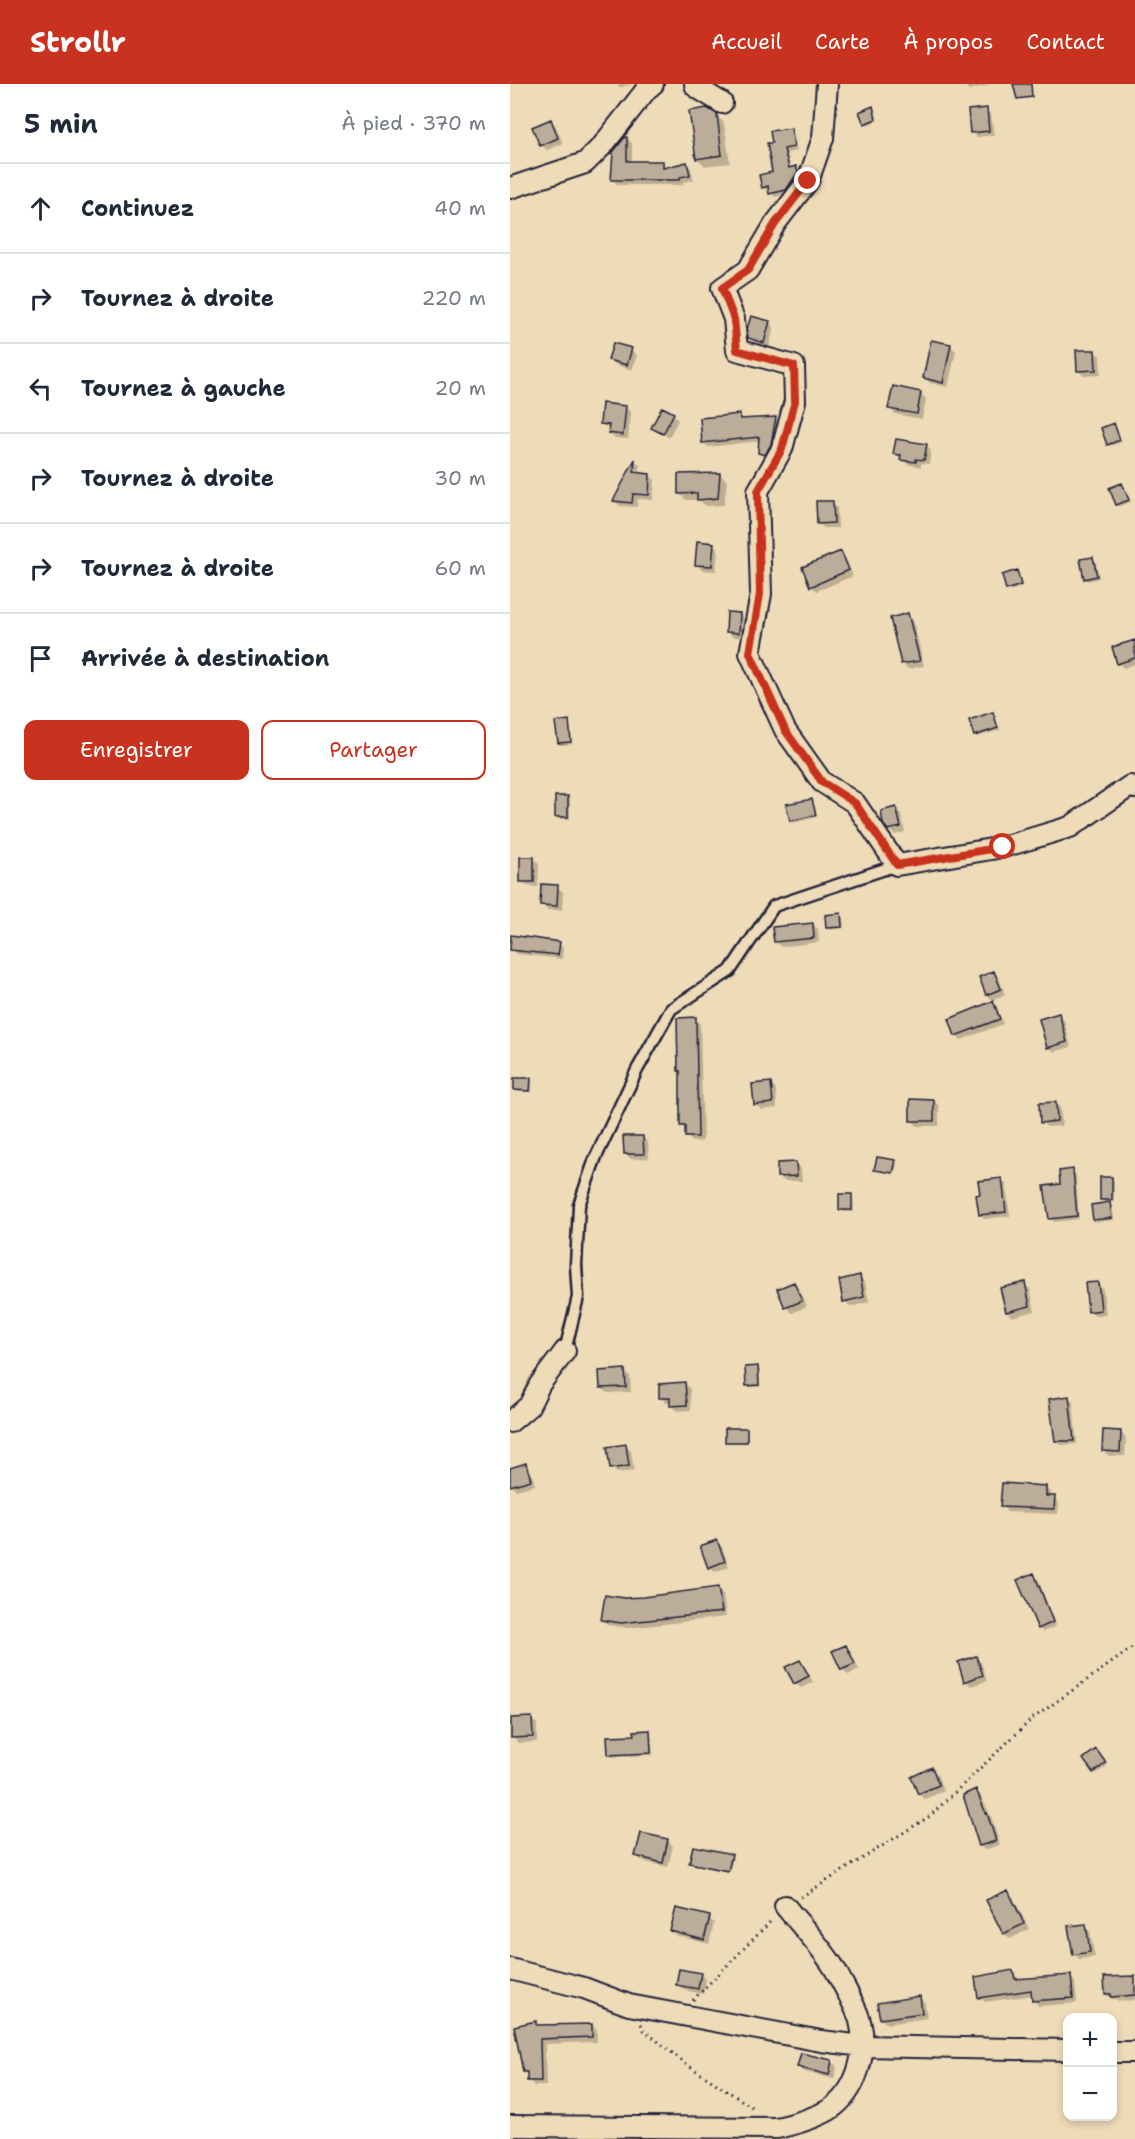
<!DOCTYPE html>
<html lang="fr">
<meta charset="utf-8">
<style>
:root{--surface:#fff;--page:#f6f6f7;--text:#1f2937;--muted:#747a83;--line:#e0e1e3;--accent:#c8321e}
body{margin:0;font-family:"Shantell Sans",sans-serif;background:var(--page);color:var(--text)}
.controls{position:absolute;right:18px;bottom:18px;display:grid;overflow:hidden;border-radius:12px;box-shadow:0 3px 9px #0003}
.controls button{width:54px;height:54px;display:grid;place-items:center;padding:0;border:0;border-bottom:2px solid var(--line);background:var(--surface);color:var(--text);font:30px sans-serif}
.stop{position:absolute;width:18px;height:18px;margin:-14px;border:4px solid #c8321e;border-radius:50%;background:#fff}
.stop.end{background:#c8321e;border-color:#fff;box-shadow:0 2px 6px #0008}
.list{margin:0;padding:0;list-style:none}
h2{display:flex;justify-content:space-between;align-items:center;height:78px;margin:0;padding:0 24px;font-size:26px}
h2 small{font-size:20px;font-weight:400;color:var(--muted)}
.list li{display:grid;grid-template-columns:39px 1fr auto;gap:18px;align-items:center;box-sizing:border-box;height:90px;padding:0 24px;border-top:2px solid var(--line)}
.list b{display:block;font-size:22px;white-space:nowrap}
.list em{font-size:20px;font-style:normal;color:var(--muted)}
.actions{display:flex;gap:12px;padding:18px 24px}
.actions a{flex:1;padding:14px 0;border:2px solid var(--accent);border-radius:12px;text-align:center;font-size:21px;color:var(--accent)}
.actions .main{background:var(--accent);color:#fff}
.icon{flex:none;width:33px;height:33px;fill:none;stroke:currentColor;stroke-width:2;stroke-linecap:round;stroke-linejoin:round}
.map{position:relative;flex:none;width:625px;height:2055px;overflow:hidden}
header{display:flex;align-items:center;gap:36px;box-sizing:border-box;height:84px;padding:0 30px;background:var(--accent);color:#fff}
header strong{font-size:28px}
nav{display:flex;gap:33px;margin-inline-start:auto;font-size:21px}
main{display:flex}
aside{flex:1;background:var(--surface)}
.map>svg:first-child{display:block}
.shadow{fill:#0003}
.building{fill:#bbad99;stroke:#22223b;stroke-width:1.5}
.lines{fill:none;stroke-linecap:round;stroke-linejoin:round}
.service-casing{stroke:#22223b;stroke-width:15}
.minor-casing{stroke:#22223b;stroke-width:24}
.path{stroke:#22223b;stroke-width:3;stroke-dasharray:1.5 4.5;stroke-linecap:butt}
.service{stroke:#eedbb8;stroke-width:10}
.minor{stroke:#eedbb8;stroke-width:20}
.route{stroke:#c8321e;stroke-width:8}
</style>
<header>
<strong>Strollr</strong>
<nav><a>Accueil</a><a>Carte</a><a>À propos</a><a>Contact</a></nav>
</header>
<main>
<aside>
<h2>5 min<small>À pied · 370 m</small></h2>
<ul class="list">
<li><svg class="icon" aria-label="ahead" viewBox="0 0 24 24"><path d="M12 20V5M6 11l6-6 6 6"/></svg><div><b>Continuez</b></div><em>40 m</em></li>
<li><svg class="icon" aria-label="right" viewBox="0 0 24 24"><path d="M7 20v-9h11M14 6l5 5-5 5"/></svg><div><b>Tournez à droite</b></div><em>220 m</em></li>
<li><svg class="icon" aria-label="left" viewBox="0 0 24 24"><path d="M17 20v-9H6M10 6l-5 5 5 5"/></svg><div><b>Tournez à gauche</b></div><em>20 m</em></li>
<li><svg class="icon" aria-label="right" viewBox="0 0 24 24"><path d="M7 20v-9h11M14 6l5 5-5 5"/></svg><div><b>Tournez à droite</b></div><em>30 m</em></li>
<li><svg class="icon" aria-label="right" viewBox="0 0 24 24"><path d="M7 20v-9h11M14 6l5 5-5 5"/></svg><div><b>Tournez à droite</b></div><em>60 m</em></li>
<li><svg class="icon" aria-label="arrive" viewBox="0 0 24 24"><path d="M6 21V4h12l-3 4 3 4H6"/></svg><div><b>Arrivée à destination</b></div></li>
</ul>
<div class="actions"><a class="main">Enregistrer</a><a>Partager</a></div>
</aside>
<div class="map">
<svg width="625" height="2055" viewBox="0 0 625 2055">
<rect width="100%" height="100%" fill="#eedbb8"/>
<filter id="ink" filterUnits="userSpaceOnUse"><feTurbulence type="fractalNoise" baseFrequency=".0167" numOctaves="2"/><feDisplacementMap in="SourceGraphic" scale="12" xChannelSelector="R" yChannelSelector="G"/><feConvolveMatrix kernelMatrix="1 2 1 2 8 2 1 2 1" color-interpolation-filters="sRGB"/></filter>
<g filter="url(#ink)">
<!-- shadow -->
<path class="shadow" d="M107 0H123L110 3Z
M454 0H478L479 1 459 6Z
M363 24 367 37 357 41 355 39Z
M476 26 481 31 484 51 467 53 462 48Z
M206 31 214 39 220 79 195 82 187 74Z
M40 37 46 42 53 60 37 66 31 61Z
M280 46 284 50 287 67 277 69 281 85 286 83 290 87 291 95 280 109 265 113 260 106 257 107 253 103 264 89 263 60Z
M117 54 122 59V79H153L158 84 177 80 181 85 184 96 173 98 174 101H108L103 96Z
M259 238 264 244 259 263 245 259 239 253Z
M441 262 446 267 438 303 420 299 415 294Z
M121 266 127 271 122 286 106 281 100 275Z
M584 267 590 272 591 291 574 292 568 287Z
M411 309 416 315 412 335 385 330 380 324Z
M115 323 121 329 118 355 105 354 99 348 100 345 91 340Z
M163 330 168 336 159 354 143 343Z
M229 332 234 336 265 335 270 339 260 374 254 373 249 368 250 357 198 363 193 358Z
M604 340 612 358 600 362 598 360Z
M416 361 421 367 419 380 411 379V383L397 380 385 369Z
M126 377 130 382 129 390 139 391 145 396 143 416 128 415 127 423 110 422 105 417Z
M210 390 217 397 214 421 196 422 189 416H176L169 409Z
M612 400 621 418 610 422 608 420Z
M322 418 327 424 328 444H314L308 439Z
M203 460 208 465 206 487 192 486 186 480Z
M330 469 336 474 343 492 307 507 301 502Z
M583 474 585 476 589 494 578 497 576 494Z
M506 488 512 503 500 507 498 505Z
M230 530 235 536 234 553H223L217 547Z
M398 531 403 536 414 582 398 585 393 580Z
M625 558V580L614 584 608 579Z
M483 630 490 646 467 653 465 651Z
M58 638 60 640 62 660 51 661 49 659Z
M58 713 60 716V735H49L47 733Z
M302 716 307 733 283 739 281 736Z
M386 725 391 730 395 748 385 751 379 745Z
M23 774 29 780 28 803 17 802 11 797Z
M47 803 53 808 52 826H37L32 821Z
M330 831 333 833 334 844 320 846 318 844Z
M302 840 308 845 309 858 271 863 265 857Z
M49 860 53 864 52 875 6 870 2 866Z
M484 889 489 894 495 911 482 916 477 911Z
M483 919 487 923 493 940 451 956 446 951Z
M548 931 554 936 561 963 544 968 539 963Z
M185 935 190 940 193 1057 182 1058 177 1052 176 1046 172 1042V989L170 987Z
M20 996 22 998V1008H8L5 1006Z
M260 1000 266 1005 267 1024 251 1026 246 1020Z
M424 1017 429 1022V1042H407L402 1036Z
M545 1019 550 1024 552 1042 537 1043 532 1038Z
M132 1053 138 1058 139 1074 121 1075 115 1069Z
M385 1078 387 1080 386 1088 367 1085Z
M286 1080 291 1085 292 1097H274L269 1092Z
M562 1087 566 1091 569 1135 544 1138 541 1134 552 1101Z
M492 1095 496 1100 500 1132 474 1135 470 1130Z
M602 1095 604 1097V1118H594L591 1115Z
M341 1111 343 1113 344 1128H333L331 1125Z
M600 1120 602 1122 604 1136 587 1138 585 1136Z
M349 1193 355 1198 359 1218 340 1223 335 1217Z
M284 1200 289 1205 297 1222 282 1229 277 1223 269 1206Z
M514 1200 520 1205 525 1227 502 1233 497 1228Z
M588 1200 593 1205 596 1231 585 1232 580 1227Z
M248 1284 250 1286V1303H239L237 1301Z
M114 1287 120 1292 121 1308 97 1309 92 1304Z
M175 1300 180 1305 181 1326 167 1327 162 1322V1318L156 1319 151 1313Z
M559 1314 563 1318 567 1360 551 1361 546 1356Z
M236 1345 238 1347V1359H218L216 1357Z
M611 1348 616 1354 615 1372H599L593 1367Z
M115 1362 121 1367 124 1387 107 1389 102 1384Z
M16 1381 21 1387 25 1401 6 1406 1 1401 0 1386Z
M535 1403 541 1409V1414H544L549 1419 548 1430 497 1428 492 1422Z
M206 1458 212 1463 219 1483 205 1488 199 1483Z
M523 1491 528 1495 546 1542 533 1548 529 1544Z
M208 1505 213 1510 216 1533 118 1544 98 1541 93 1536 114 1516Z
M336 1563 341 1568 349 1586 338 1591 332 1585Z
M466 1574 471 1579 477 1597 461 1602 456 1597Z
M290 1578 295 1583 303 1598 291 1604 285 1599Z
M21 1635 27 1640V1658L8 1659 3 1653Z
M139 1647 141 1649 143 1671 101 1673 99 1670 126 1652Z
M588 1669 597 1682 586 1690 584 1688Z
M422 1685 427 1690 434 1707 415 1715 409 1710 403 1693Z
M466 1707 471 1712 482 1735 490 1761 474 1766 470 1761Z
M158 1756 163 1762 158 1783 132 1777 127 1772Z
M221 1771 223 1774 220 1788 183 1781 181 1778Z
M497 1808 503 1813 519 1845 500 1855 494 1849 478 1817Z
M199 1834 204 1839 199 1860 167 1852 162 1847Z
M575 1841 580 1847 585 1873 569 1875 564 1870Z
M503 1888 509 1896 560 1892 565 1898 567 1919 529 1922 524 1917 523 1911 475 1918 470 1913Z
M191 1891 196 1896 193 1910 173 1906 168 1900Z
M625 1892V1916L608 1917 606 1915H602L596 1910 595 1895Z
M409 1914 415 1919 417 1934 377 1940 371 1935Z
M25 1939 29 1942 82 1941 87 1946V1958L35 1960 36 2002H24L19 1996V1991L15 1988Z
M322 1977 327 1983 324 1995 294 1988 289 1983Z"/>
<!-- building -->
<path class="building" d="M503 0H521L522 13 507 15Z
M363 22 366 35 354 40 349 28Z
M197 24 207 30 212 71 186 75 179 27Z
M477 24 479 47 460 49 458 26Z
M41 35 48 54 30 62 22 43Z
M281 44 284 63 274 65 279 84 286 82 288 88 276 106 259 110 258 102 252 104 249 91 262 88 257 59H262L260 47Z
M115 53H117V77H153V84L177 78 180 91 170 93V96H101L103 68Z
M241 232 260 237 254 259 238 254 237 245Z
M421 256 441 260 433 299 413 294Z
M103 259 122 264 117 281 98 276Z
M566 266H585L586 286 567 287Z
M383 302 411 308 407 330 378 325Z
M92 319 116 322 113 351 98 349 99 341 90 340Z
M152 323 164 329 153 350 141 344Z
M230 330V335L266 333 261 360 255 371 248 369 249 353 192 359 190 334Z
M604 339 610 356 597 361 591 344Z
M386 355 417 360 414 376 406 375V378L390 376 391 371 383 370Z
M125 375 124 388 140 390 139 411 123 410 122 419 103 417Z
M210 389 208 414 187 416V409L168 410V390Z
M612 399 619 416 606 421 599 404Z
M306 417H323L324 439 307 440Z
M187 457 204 459 202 482 185 481Z
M331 467 339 486 300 503 292 483Z
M583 473 587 492 574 495 570 475Z
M507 486 511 501 496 506 492 491Z
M217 528 230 529 229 549 216 548Z
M398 529 410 577 391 580 380 534Z
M625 556V574L607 580 602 563Z
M483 628 488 644 464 652 459 636Z
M59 636 61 658 48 659 45 638Z
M45 712H58V733H45Z
M302 715 306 731 280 737 276 720Z
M386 723 391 743 378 746 373 740 371 727Z
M10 773H24V798H10Z
M31 800 48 801 47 822 30 821Z
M331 829 332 843 316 844 315 831Z
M303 839 304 854 264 858 262 843Z
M1 851 50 858 48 871 0 866Z
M484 887 491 905 476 911 469 893Z
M483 917 490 935 445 952 439 935Z
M549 929 557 958 537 964 529 935Z
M186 933 188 1053H175V1042H170V987H168L167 934Z
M4 994H21L20 1007 4 1006Z
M261 998 263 1019 244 1021 242 1000Z
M400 1015 424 1016V1037H400Z
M546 1018 547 1037 530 1039 529 1019Z
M113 1052H133L134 1070H114Z
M367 1073 386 1076 383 1089 364 1086Z
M286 1078 287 1092 267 1093V1079Z
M563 1085 567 1132 539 1135 534 1102 550 1100 549 1087Z
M590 1093H602V1116H590Z
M492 1094 496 1128 469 1131 466 1111 470 1110 468 1097Z
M329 1110H342V1126H329Z
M600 1118 602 1134 583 1136 581 1121Z
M350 1191 354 1213 333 1218 329 1196Z
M284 1198 292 1217 275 1224 267 1205Z
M515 1198 520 1222 496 1228 490 1204Z
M588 1198 591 1226 578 1228 575 1199Z
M248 1282 249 1301 236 1302 235 1283Z
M115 1285 116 1303 90 1304 89 1287Z
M175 1298 177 1321 160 1322V1314H149V1300Z
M559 1312 564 1357H545L539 1315Z
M215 1344H237V1358H215Z
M593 1346 611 1347 610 1368 592 1367Z
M116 1360 119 1382 100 1385 97 1363Z
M16 1379 21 1396 0 1402V1384Z
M492 1399 536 1402V1412H545L544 1425 490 1423Z
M207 1456 215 1477 198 1484 190 1462Z
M524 1489 543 1538 528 1545 507 1496Z
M208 1503 212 1528 111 1539 91 1536 95 1511 114 1514 133 1513Z
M336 1561 345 1580 331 1586 322 1567Z
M466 1572 473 1591 454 1598 448 1578Z
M290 1576 299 1592 284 1600 275 1583Z
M22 1633 23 1653 1 1654V1634Z
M140 1646 141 1669 98 1671 97 1652 125 1651 124 1647Z
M586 1665 596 1679 583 1689 573 1675Z
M422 1683 429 1701 408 1710 401 1693Z
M466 1705 476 1730 477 1729 486 1757 469 1762 453 1711Z
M131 1749 158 1755 153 1779 125 1772Z
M183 1762 222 1770 218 1787 179 1779Z
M498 1806 514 1840 493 1850 476 1816Z
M166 1824 200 1832 194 1856 160 1847Z
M576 1840 580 1868 563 1871 558 1842Z
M169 1885 191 1889 188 1905 166 1901Z
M503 1886 505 1895 561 1891 563 1914 522 1917 521 1906 468 1914 465 1893Z
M625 1892V1911L601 1913V1910H595L594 1893Z
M410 1912 412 1929 370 1935 367 1919Z
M26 1937V1941L82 1940V1953L30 1955 31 1997H17V1988H13L4 1942Z
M291 1969 322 1976 319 1991 287 1983Z"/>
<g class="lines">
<!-- service casing -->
<g class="service-casing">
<path id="service" d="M55 1267 68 1213 66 1181 69 1121 85 1075 127 986 161 925 220 887 264 822 387 781"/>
</g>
<!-- minor casing -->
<g class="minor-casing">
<path id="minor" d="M185 0 186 3 212 19
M317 0 313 54 298 97 265 140 238 186 212 204 224 235 227 266 284 282 285 317 272 365 248 407 251 510 240 569 275 646 312 698 345 719 387 781 493 763 560 743 620 702 625 704
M0 104 75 79 93 61 136 6 143 0
M0 1338 19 1322 30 1300 55 1267
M0 1885 74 1904 119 1921 311 1957 353 1962 558 1966
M602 1968H625
M0 2042 267 2044C285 2040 303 2035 319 2026 347 2008 358 1968 350 1937 346 1922 333 1901 326 1887 313 1864 292 1843 275 1822"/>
</g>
<!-- path -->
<path class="path" d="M291 1813 420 1732 522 1635 625 1562
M183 1916 262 1836
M131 1940 134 1946 176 1980 245 2025"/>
<!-- service -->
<use href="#service" class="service"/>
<!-- minor -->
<use href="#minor" class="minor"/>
</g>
</g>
<g class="lines" filter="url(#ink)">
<!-- route -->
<path class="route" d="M298 97 265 140 238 186 212 204 224 235 227 266 284 282 285 317 272 365 248 407 250 510 240 569 275 646 312 698 345 719 387 781 493 763"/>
</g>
</svg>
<div class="controls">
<button>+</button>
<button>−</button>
</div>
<div class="stop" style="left:493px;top:763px"></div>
<div class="stop end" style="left:298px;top:97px"></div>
</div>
</main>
